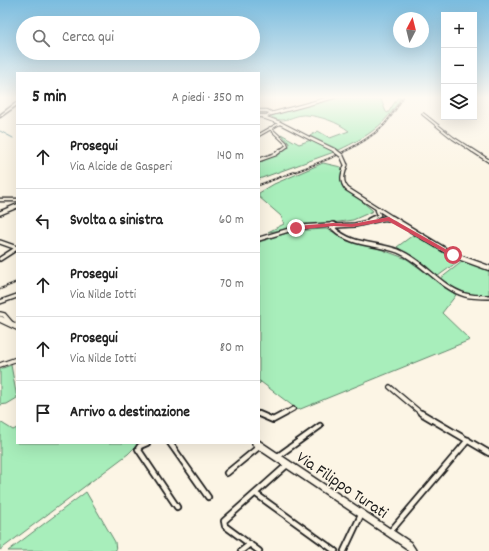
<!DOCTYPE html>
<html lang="it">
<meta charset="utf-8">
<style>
:root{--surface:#fff;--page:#f6f6f6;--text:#222;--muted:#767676;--line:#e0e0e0}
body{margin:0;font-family:Dekko,sans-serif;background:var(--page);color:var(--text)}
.controls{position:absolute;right:12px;top:12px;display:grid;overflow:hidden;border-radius:0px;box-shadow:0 4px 16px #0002}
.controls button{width:36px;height:36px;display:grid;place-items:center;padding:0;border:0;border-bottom:1px solid var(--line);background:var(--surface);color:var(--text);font:20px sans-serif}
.compass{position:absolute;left:393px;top:12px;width:36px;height:36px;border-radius:50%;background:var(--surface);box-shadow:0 4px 16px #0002;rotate:7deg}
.stop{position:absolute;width:12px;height:12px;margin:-9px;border:3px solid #d1495b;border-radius:50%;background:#fff}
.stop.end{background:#d1495b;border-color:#fff;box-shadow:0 1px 4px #0008}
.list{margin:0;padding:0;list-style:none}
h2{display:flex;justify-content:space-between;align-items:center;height:52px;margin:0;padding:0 16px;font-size:17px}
h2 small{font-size:13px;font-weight:400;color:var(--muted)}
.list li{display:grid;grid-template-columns:26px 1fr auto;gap:12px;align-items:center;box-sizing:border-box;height:64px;padding:0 16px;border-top:1px solid var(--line)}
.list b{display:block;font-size:15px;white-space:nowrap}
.list p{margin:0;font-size:13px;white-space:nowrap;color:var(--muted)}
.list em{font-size:13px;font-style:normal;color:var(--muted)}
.icon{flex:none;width:22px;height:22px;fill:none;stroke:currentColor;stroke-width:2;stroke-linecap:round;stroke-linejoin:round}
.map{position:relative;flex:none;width:489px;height:551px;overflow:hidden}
.search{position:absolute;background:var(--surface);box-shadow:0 4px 16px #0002;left:16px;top:16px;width:244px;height:44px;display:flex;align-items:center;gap:10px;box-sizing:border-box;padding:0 14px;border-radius:22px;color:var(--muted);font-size:15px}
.panel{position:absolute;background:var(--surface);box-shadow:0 4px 16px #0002;left:16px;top:72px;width:244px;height:372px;border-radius:0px}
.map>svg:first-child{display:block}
.built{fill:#f9e8d1}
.green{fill:#a8eebb;stroke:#62856c}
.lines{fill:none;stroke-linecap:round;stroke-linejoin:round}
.stream{stroke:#528389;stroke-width:1}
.minor-far4-casing{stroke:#1c1c1c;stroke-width:4}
.minor-far3-casing{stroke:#1c1c1c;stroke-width:5}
.minor-far2-casing{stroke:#1c1c1c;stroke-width:6}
.minor-far1-casing{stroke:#1c1c1c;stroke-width:6}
.minor-casing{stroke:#1c1c1c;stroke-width:8}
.tertiary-far2-casing{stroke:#1c1c1c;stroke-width:4.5}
.tertiary-far1-casing{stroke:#1c1c1c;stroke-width:5.5}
.tertiary-casing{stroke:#1c1c1c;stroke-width:7}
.secondary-far3-casing{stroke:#1c1c1c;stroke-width:4.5}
.secondary-far2-casing{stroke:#1c1c1c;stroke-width:6}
.secondary-far1-casing{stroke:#1c1c1c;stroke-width:8}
.secondary-casing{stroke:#1c1c1c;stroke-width:10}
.primary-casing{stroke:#1c1c1c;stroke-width:3}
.minor-far4{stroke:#fcf5e5;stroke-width:2}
.minor-far3{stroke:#fcf5e5;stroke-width:2.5}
.minor-far2{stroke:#fcf5e5;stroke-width:3}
.minor-far1{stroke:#fcf5e5;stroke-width:3.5}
.minor{stroke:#fcf5e5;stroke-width:4.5}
.tertiary-far2{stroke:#fcf5e5;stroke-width:2.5}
.tertiary-far1{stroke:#fcf5e5;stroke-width:3}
.tertiary{stroke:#fcf5e5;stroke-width:4}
.secondary-far3{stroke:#fcf5e5;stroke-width:2.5}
.secondary-far2{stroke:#fcf5e5;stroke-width:3.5}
.secondary-far1{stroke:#fcf5e5;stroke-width:5.5}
.secondary{stroke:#fcf5e5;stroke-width:7}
.primary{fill:#fcf5e5;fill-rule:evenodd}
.rail-casing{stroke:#1c1c1c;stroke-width:2}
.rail{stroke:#fcf5e5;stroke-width:1;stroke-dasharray:2;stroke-linecap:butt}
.tertiary-bridge-far1-casing{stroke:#1c1c1c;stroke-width:4.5;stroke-linecap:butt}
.tertiary-bridge-casing{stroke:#1c1c1c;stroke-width:5.5;stroke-linecap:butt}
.tertiary-bridge-far1{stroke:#fcf5e5;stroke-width:2.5}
.tertiary-bridge{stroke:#fcf5e5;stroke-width:3}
.route{fill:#d1495b}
.labels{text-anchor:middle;stroke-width:3;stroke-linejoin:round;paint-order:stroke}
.near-street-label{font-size:17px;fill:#1c1c1c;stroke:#fcf5e5}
</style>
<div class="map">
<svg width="489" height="551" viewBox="0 0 489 551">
<rect width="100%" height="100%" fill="#fcf5e5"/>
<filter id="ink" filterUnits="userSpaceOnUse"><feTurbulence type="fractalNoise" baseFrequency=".025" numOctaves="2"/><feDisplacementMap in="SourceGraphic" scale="8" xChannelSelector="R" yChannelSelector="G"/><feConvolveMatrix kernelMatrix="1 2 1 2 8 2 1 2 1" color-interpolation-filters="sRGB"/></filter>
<g filter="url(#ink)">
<!-- built -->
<path class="built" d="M259 97H330L275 111 260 109Z"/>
<!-- green -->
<path class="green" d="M337 97H380L386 112 388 113 398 97H401C385 126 368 136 339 150L310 136 318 131 330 138 349 131C338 122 320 116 306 115 292 114 285 126 270 116Z
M281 134 299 144 311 140 334 152 259 179V163L289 147V143Z
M323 163 341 167 346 187 373 211 353 220 268 232 284 224 281 216 259 197V193L274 184Z
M326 229 407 259 456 295 442 313 470 340 298 410 261 382 259 384V381L261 382 259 380V242L293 231Z
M413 235 460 260 438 276 397 247Z
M463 261 489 270V295C463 295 461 292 440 279Z
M11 365 17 398 7 404 0 405V369Z
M0 422 13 430 17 428V443H139L128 454 0 550Z
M86 492 115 542 116 551H8Z"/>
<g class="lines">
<!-- stream -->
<path class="stream" d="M0 131 13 138"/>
<!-- minor-far4 casing -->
<g class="minor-far4-casing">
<path id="minor-far4" d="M423 114 453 138 473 151
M270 128 286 143 287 146 280 151
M259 135 280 123"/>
</g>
<!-- minor-far3 casing -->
<g class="minor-far3-casing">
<path id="minor-far3" d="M472 150 489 161
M259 160 276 154 281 150
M0 200H17
M371 219 379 215 377 210
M381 219H389"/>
</g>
<!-- minor-far2 casing -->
<g class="minor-far2-casing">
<path id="minor-far2" d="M369 220 373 218
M331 226a2 2 0 1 1 4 0a2 2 0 1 1-4 0Z
M336 226 355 225 385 218 393 220
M333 228C353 247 374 242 398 251 423 261 439 287 465 295 472 297 481 297 489 297
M259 239 299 227 330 225
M0 242 17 248
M0 259 17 248
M0 302 17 296"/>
</g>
<!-- minor-far1 casing -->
<g class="minor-far1-casing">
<path id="minor-far1" d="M0 314 4 315 10 322
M0 365 17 359
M390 387 422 414
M284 414 293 409"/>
</g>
<!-- minor casing -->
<g class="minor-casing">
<path id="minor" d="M421 413 489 453
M259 414 273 420 286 413
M147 443 140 446 138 449 177 507
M170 443 208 497
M278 456 320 426
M227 473 260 446
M256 494 335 551
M390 532 468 440
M241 551 250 544
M259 551 225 526 224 521 287 465
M344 551 361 515"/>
</g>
<!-- tertiary-far2 casing -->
<g class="tertiary-far2-casing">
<path id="tertiary-far2" d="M263 117 280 123 311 139"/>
</g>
<!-- tertiary-far1 casing -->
<g class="tertiary-far1-casing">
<path id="tertiary-far1" d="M346 165C343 174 340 181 347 189L394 219"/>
</g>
<!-- tertiary casing -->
<g class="tertiary-casing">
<path id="tertiary" d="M392 218 453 255 489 268"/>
</g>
<!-- secondary-far3 casing -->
<g class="secondary-far3-casing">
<path id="secondary-far3" d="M259 111H267L271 113 267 116H259
M271 114 334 97"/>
</g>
<!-- secondary-far2 casing -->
<g class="secondary-far2-casing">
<path id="secondary-far2" d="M0 213 17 206"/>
</g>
<!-- secondary-far1 casing -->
<g class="secondary-far1-casing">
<path id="secondary-far1" d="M0 319 17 327"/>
</g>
<!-- secondary casing -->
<g class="secondary-casing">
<path id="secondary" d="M256 443 408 545 412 551"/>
</g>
<!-- primary casing -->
<g class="primary-casing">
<path id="primary" d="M16 103H17V105L0 117V115Z"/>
</g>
<!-- minor-far4 -->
<use href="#minor-far4" class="minor-far4"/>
<!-- minor-far3 -->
<use href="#minor-far3" class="minor-far3"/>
<!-- minor-far2 -->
<use href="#minor-far2" class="minor-far2"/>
<!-- minor-far1 -->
<use href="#minor-far1" class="minor-far1"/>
<!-- minor -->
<use href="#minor" class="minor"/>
<!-- tertiary-far2 -->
<use href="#tertiary-far2" class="tertiary-far2"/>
<!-- tertiary-far1 -->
<use href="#tertiary-far1" class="tertiary-far1"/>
<!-- tertiary -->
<use href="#tertiary" class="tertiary"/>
<!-- secondary-far3 -->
<use href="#secondary-far3" class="secondary-far3"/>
<!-- secondary-far2 -->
<use href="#secondary-far2" class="secondary-far2"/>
<!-- secondary-far1 -->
<use href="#secondary-far1" class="secondary-far1"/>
<!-- secondary -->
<use href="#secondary" class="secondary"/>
<!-- primary -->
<use href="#primary" class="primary"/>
<!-- rail casing -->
<g class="rail-casing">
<path id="rail" d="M259 185C297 170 355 154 384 125 392 116 397 107 403 97
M0 289 17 282"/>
</g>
<!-- rail -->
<use href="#rail" class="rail"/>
<!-- tertiary-bridge-far1 casing -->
<g class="tertiary-bridge-far1-casing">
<path id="tertiary-bridge-far1" d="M311 139 336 151"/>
</g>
<!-- tertiary-bridge casing -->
<g class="tertiary-bridge-casing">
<path id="tertiary-bridge" d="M334 150 342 156 346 165"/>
</g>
<!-- tertiary-bridge-far1 -->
<use href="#tertiary-bridge-far1" class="tertiary-bridge-far1"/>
<!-- tertiary-bridge -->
<use href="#tertiary-bridge" class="tertiary-bridge"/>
</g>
</g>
<!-- sky -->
<linearGradient id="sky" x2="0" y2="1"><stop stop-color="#7abcdf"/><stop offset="0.56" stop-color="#fefaf3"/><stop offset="1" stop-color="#fefaf3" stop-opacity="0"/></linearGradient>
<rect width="489" height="174" fill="url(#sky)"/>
<!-- route -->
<path class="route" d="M389 217 456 255 451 256 388 221 352 227 333 226 296 230 293 228 296 226 333 223 352 224Z"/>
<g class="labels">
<!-- near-street labels -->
<g class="near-street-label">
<text transform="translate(343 484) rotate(34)" y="6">Via Filippo Turati</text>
</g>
</g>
</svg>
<div class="controls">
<button>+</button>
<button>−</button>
<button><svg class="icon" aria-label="layers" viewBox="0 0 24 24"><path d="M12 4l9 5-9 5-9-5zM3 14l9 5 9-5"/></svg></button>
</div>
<svg class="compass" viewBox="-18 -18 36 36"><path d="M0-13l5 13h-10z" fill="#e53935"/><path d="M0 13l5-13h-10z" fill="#767676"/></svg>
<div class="stop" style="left:453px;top:255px"></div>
<div class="stop end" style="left:296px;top:228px"></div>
<div class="search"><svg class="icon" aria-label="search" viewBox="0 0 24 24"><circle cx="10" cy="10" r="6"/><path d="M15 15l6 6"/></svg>Cerca qui</div>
<section class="panel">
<h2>5 min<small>A piedi · 350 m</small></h2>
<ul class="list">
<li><svg class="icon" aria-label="ahead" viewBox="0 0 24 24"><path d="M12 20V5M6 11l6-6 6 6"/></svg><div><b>Prosegui</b><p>Via Alcide de Gasperi</p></div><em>140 m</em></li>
<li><svg class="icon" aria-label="left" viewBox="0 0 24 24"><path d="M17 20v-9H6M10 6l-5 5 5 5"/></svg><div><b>Svolta a sinistra</b></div><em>60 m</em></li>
<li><svg class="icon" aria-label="ahead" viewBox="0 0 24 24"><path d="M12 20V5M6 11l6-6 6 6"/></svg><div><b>Prosegui</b><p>Via Nilde Iotti</p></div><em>70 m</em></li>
<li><svg class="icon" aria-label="ahead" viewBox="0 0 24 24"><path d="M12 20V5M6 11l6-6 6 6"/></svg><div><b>Prosegui</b><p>Via Nilde Iotti</p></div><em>80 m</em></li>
<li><svg class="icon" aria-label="arrive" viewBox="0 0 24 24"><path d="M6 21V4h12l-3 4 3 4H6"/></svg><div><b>Arrivo a destinazione</b></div></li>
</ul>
</section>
</div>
